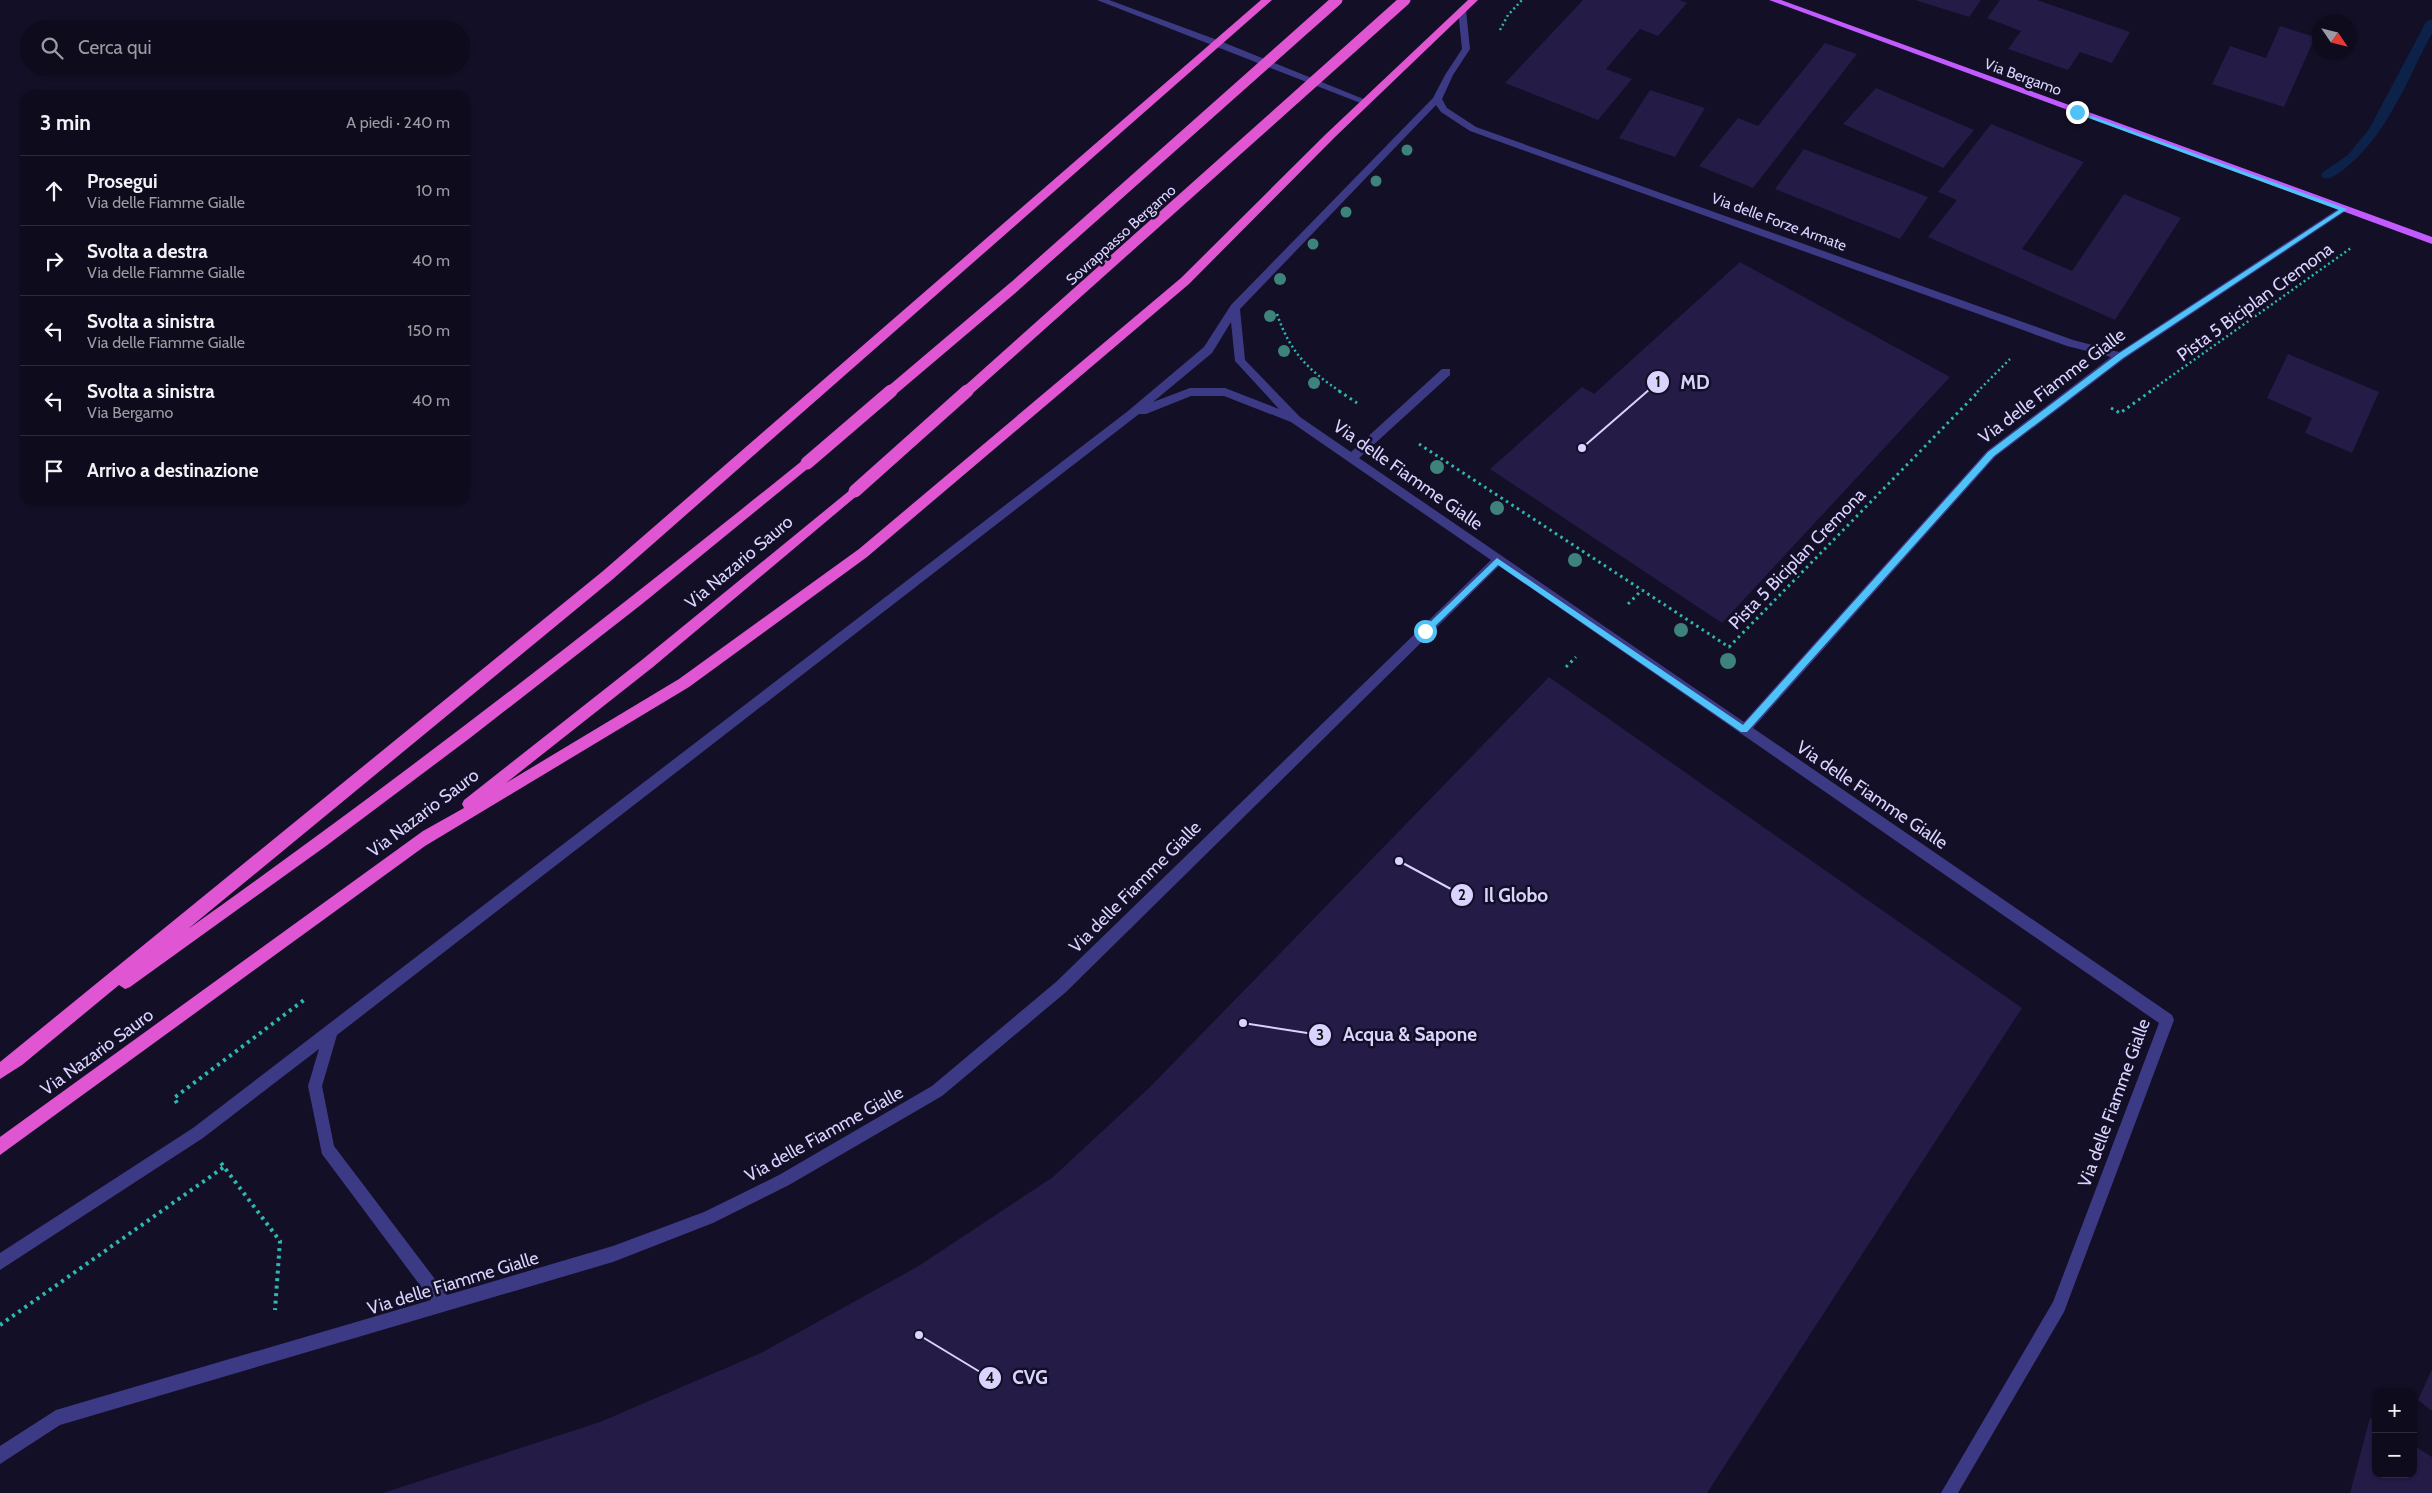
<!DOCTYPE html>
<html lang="it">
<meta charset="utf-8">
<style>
:root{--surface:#0e0b1c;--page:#1c1929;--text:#f1f3f6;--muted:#9b9ba3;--line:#2e2b3b}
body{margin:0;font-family:Cabin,sans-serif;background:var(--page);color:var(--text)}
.controls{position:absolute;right:15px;bottom:15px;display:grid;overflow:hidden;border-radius:10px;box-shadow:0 1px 4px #0004}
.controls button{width:45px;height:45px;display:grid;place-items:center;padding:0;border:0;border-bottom:1px solid var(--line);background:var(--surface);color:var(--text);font:25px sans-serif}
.compass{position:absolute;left:2312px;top:15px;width:45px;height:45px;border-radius:50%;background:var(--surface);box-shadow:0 1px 4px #0004;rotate:125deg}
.stop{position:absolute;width:15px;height:15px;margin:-11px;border:4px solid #4fc3f7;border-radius:50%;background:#fff}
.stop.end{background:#4fc3f7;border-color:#fff;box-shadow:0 1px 5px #0008}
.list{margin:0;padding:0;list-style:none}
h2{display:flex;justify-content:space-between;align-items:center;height:65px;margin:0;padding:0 20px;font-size:21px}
h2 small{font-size:16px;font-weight:400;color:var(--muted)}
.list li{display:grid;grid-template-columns:32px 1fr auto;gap:15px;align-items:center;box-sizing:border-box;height:70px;padding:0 20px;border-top:1px solid var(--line)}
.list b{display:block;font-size:19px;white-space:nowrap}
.list p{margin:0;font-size:16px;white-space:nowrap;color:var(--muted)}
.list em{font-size:16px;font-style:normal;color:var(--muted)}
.icon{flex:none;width:28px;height:28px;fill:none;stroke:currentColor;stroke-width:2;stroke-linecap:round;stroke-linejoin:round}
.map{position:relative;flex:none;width:2432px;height:1493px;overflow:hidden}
.search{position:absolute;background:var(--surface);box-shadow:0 1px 4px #0004;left:20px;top:20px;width:450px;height:55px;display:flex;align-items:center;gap:12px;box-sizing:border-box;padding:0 18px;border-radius:28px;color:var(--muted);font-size:19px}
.panel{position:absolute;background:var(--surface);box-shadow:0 1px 4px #0004;left:20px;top:90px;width:450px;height:415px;border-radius:15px}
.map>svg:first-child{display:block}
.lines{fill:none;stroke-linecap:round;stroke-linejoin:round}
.stream{fill:#0c2248;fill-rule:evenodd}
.building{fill:#241b47}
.path-far2{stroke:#2fb8b0;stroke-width:2.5;stroke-dasharray:2 3;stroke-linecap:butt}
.path-far1{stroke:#2fb8b0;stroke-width:3;stroke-dasharray:2.5 4;stroke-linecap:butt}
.path{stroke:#2fb8b0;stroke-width:4;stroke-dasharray:3 4.5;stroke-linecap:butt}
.service{fill:#3d3a85;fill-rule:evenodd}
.tertiary{fill:#3d3a85;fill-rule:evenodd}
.primary{fill:#c25bff;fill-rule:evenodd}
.trunk{fill:#e055d1;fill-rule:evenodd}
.trunk-bridge-far1{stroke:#e055d1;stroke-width:11}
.trunk-bridge{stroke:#e055d1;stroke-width:13}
.tree{fill:#3d827b}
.route{fill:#4fc3f7}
.labels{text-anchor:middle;stroke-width:5;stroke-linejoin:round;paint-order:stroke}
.far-street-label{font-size:15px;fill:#d9d4ff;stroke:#130f26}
.street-label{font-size:18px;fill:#d9d4ff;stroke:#130f26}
.leader{fill:none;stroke:#d9d4ff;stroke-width:2}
.callout-dot{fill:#d9d4ff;stroke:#130f26;stroke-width:2}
.mark-label{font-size:15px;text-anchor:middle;font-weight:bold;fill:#111}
.callout-label{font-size:19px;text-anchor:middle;font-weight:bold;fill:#d9d4ff;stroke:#130f26;stroke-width:5;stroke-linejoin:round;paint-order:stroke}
</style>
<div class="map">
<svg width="2432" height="1493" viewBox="0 0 2432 1493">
<rect width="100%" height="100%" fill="#130f26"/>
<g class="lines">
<!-- stream -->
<path class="stream" d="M2432 19V33C2407 80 2385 141 2340 172 2334 176 2330 180 2323 178L2321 175 2323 172 2348 155 2369 129 2426 22Z"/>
</g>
<!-- building -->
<path class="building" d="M1583 0H1679L1687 3 1658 36 1640 29 1606 69 1632 79 1598 120 1505 83Z
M1915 0H1981L1969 17Z
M2000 0H2037L2130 32 2112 63 2080 52 2068 70 2008 49 2021 31 1987 18Z
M2280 26 2315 37 2284 107 2212 84 2230 46 2266 58Z
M1825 43 1857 54 1753 188 1699 166 1738 118 1758 126Z
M1876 88 1974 130 1943 168 1843 124Z
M1650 90 1705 108 1675 157 1619 138Z
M1991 124 2084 162 2022 249 2072 271 2124 194 2181 218 2115 320 1928 237 1957 200 1938 192Z
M1804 149 1928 197 1900 239 1775 189Z
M1740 262 1950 377 1722 623 1490 469 1582 387 1594 394Z
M2288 354 2379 392 2352 453 2305 433 2312 418 2267 398Z
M1549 677 2022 1008 1707 1493H383L600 1422 761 1353 917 1267 1053 1177 1150 1087Z
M2432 1369V1411L2418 1400Z
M2370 1418 2376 1421V1474H2413V1445L2432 1457V1493H2350Z"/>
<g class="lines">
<!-- path-far2 -->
<path class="path-far2" d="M1500 30 1508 15 1522 0
M1277 314C1290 352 1308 370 1341 392
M1977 392 2010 359
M2149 392 2351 248"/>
<!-- path-far1 -->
<path class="path-far1" d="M1339 391 1357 403
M2111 408 2120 413 2151 391
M1419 444 1729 647 1979 391
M1628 604 1642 590
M1566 667 1576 657"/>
<!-- path -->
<path class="path" d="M177 1103 174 1098 304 1000
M221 1163 280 1241 275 1310
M0 1325 224 1167"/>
<!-- service -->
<path class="service" d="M1462 7 1466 10 1470 49 1453 75 1442 99 1447 108 1476 127 2073 340 2119 352 2341 207H2347L2349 209 2124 359 1995 457 1753 728 2172 1015 2174 1020 2064 1312 1958 1493H1941L2053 1302 2159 1023 1499 566 1066 992 942 1096 789 1185 713 1223 613 1262 60 1425 0 1464V1446L56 1410 431 1300 322 1154 308 1086 319 1049 203 1138 0 1270V1253L193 1128 1128 411 1204 347 1231 305 1433 98 1445 75 1462 49 1458 10ZM1436 105 1441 112 1470 131 2067 346 2111 357 1987 451 1744 722 1359 458 1450 375V369H1442L1351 452 1300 417 1245 360 1240 309ZM1231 322 1235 361 1279 409 1225 388H1190L1153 402 1212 353ZM1191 396H1224L1291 422 1491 560 1056 982 932 1086 779 1175 704 1212 613 1246 447 1295 334 1146 322 1086 337 1035 1139 414H1146Z"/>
<!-- tertiary -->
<path class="tertiary" d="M1097 0H1109L1220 41 1371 102 1366 105 1363 104Z"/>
<!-- primary -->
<path class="primary" d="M1769 0H1781L2432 237V244Z"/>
<!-- trunk -->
<path class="trunk" d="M1261 0H1272L613 579 188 929C398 780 602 622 803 460H811L813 463 811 466 642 604 470 738 326 846 130 987 125 989 119 985 22 1065 0 1079V1062L603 571Z
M1468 0H1478L1334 138 1189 284 867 557 689 687 425 846 0 1155V1137L423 831 464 808 462 804 464 800 643 659 855 486 861 491 859 494 653 667 506 783 679 679 859 549 1181 278 1326 134Z"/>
<!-- trunk-bridge-far1 -->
<path class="trunk-bridge-far1" d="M890 392 1015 286 1337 0
M966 392 1405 0"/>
<!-- trunk-bridge -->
<path class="trunk-bridge" d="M807 463 891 391
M855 491 967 391"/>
</g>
<!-- trees -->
<g class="tree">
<circle cx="1407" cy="150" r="5.5"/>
<circle cx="1376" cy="181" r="5.5"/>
<circle cx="1346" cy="212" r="5.5"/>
<circle cx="1313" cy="244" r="5.5"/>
<circle cx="1280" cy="279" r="6"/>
<circle cx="1270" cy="316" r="6"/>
<circle cx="1284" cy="351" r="6"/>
<circle cx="1314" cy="383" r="6"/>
<circle cx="1437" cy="467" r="7"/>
<circle cx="1497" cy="508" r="7"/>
<circle cx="1575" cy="560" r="7"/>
<circle cx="1681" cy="630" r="7"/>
<circle cx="1728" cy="661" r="8"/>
</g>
<!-- route -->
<path class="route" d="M2075 110 2347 209 2123 358 1994 456 1747 732H1741L1498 565 1428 633H1423V629L1497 558 1743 725 1988 452 2118 354 2339 210 2075 113Z"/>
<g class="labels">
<!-- far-street labels -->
<g class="far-street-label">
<text transform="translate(2023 77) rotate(20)" y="5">Via Bergamo</text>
<text transform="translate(1779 222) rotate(20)" y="5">Via delle Forze Armate</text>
<text transform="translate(1121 235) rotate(-42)" y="5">Sovrappasso Bergamo</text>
</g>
<!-- street labels -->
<g class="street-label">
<text transform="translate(2255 302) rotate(-36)" y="6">Pista 5 Biciplan Cremona</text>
<text transform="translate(2052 386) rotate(-37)" y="6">Via delle Fiamme Gialle</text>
<text transform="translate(1408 475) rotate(35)" y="6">Via delle Fiamme Gialle</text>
<text transform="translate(1797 559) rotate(-46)" y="6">Pista 5 Biciplan Cremona</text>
<text transform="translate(739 562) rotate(-40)" y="6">Via Nazario Sauro</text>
<text transform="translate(1872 795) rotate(34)" y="6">Via delle Fiamme Gialle</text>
<text transform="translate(423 813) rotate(-37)" y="6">Via Nazario Sauro</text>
<text transform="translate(1135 887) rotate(-45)" y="6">Via delle Fiamme Gialle</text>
<text transform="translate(97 1052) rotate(-36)" y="6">Via Nazario Sauro</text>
<text transform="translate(2114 1103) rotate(-70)" y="6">Via delle Fiamme Gialle</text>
<text transform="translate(824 1134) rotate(-29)" y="6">Via delle Fiamme Gialle</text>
<text transform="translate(453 1283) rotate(-17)" y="6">Via delle Fiamme Gialle</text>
</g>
</g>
<!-- callouts -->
<path class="leader" d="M1582 448L1658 382M1399 861L1462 895M1243 1023L1320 1035M919 1335L990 1378"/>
<g class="callout-dot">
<circle cx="1582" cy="448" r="5"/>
<circle cx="1399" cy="861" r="5"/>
<circle cx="1243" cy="1023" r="5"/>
<circle cx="919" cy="1335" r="5"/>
<circle cx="1658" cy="382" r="12"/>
<circle cx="1462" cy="895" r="12"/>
<circle cx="1320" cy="1035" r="12"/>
<circle cx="990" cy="1378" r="12"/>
</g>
<g class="mark-label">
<text x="1658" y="387">1</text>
<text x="1462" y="900">2</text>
<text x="1320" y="1040">3</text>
<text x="990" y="1383">4</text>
</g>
<g class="callout-label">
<text x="1695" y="389">MD</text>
<text x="1516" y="902">Il Globo</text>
<text x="1410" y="1041">Acqua &amp; Sapone</text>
<text x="1030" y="1384">CVG</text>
</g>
</svg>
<div class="controls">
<button>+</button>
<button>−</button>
</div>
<svg class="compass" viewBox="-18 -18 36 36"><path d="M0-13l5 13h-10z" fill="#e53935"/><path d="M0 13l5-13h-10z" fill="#9b9ba3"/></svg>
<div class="stop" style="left:1425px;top:631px"></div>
<div class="stop end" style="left:2077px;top:112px"></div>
<div class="search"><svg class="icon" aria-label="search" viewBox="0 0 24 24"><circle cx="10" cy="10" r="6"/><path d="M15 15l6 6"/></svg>Cerca qui</div>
<section class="panel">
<h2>3 min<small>A piedi · 240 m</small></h2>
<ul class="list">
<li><svg class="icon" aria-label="ahead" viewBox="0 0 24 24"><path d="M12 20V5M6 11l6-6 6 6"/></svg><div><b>Prosegui</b><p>Via delle Fiamme Gialle</p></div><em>10 m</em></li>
<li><svg class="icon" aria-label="right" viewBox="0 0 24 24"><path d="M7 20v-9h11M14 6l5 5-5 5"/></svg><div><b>Svolta a destra</b><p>Via delle Fiamme Gialle</p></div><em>40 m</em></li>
<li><svg class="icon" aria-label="left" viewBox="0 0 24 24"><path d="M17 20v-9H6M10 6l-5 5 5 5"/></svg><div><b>Svolta a sinistra</b><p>Via delle Fiamme Gialle</p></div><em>150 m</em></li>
<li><svg class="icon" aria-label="left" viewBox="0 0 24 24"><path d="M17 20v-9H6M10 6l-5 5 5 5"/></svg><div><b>Svolta a sinistra</b><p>Via Bergamo</p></div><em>40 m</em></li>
<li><svg class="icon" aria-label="arrive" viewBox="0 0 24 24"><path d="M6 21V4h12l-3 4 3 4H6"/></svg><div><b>Arrivo a destinazione</b></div></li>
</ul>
</section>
</div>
